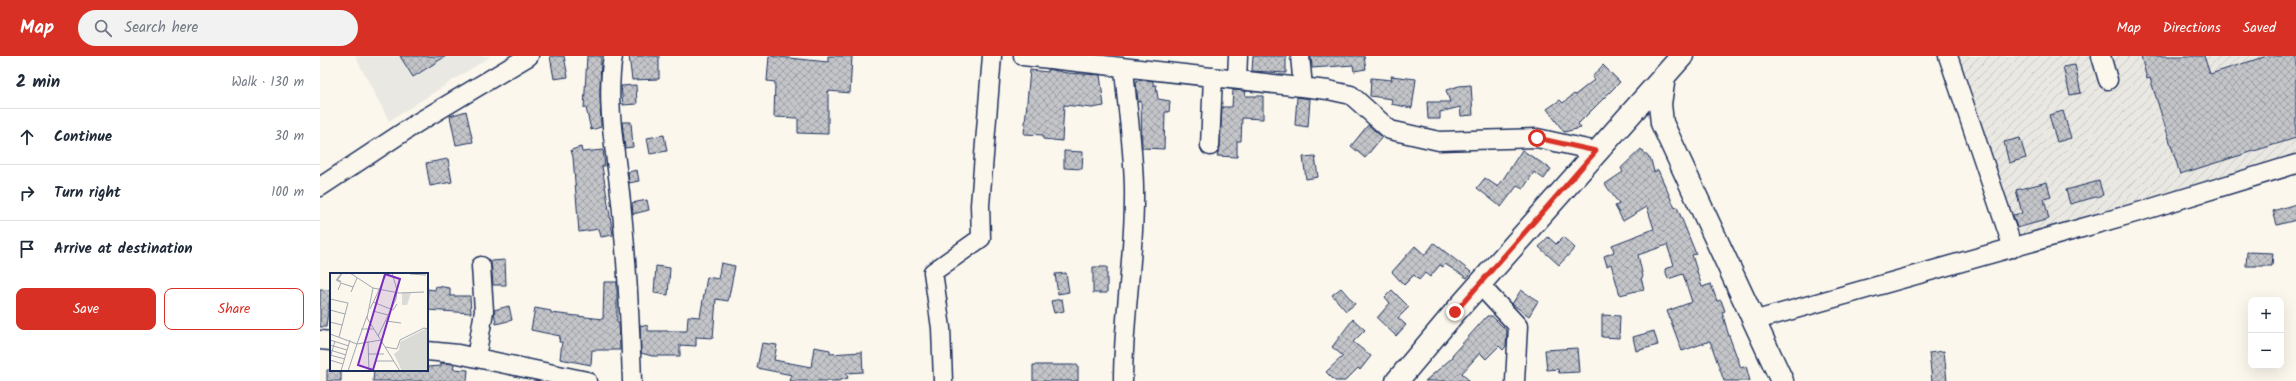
<!DOCTYPE html>
<meta charset="utf-8">
<style>
:root{--surface:#fff;--page:#f2f2f3;--text:#1f2937;--muted:#747a83;--line:#e0e1e3;--accent:#d93025}
body{margin:0;font-family:Kalam,sans-serif;background:var(--page);color:var(--text)}
.controls{position:absolute;right:12px;bottom:12px;display:grid;overflow:hidden;border-radius:8px;box-shadow:0 4px 16px #0002}
.controls button{width:36px;height:36px;display:grid;place-items:center;padding:0;border:0;border-bottom:1px solid var(--line);background:var(--surface);color:var(--text);font:20px sans-serif}
.stop{position:absolute;width:12px;height:12px;margin:-9px;border:3px solid #d93025;border-radius:50%;background:#fff}
.stop.end{background:#d93025;border-color:#fff;box-shadow:0 1px 4px #0008}
.list{margin:0;padding:0;list-style:none}
h2{display:flex;justify-content:space-between;align-items:center;height:52px;margin:0;padding:0 16px;font-size:17px}
h2 small{font-size:13px;font-weight:400;color:var(--muted)}
.list li{display:grid;grid-template-columns:26px 1fr auto;gap:12px;align-items:center;box-sizing:border-box;height:56px;padding:0 16px;border-top:1px solid var(--line)}
.list b{display:block;font-size:15px;white-space:nowrap}
.list em{font-size:13px;font-style:normal;color:var(--muted)}
.actions{display:flex;gap:8px;padding:12px 16px}
.actions a{flex:1;padding:9px 0;border:1px solid var(--accent);border-radius:8px;text-align:center;font-size:14px;color:var(--accent)}
.actions .main{background:var(--accent);color:#fff}
.icon{flex:none;width:22px;height:22px;fill:none;stroke:currentColor;stroke-width:2;stroke-linecap:round;stroke-linejoin:round}
.map{position:relative;flex:none;width:1976px;height:325px;overflow:hidden}
header{display:flex;align-items:center;gap:24px;box-sizing:border-box;height:56px;padding:0 20px;background:var(--accent);color:#fff}
header strong{font-size:19px}
nav{display:flex;gap:22px;margin-inline-start:auto;font-size:14px}
.search{width:280px;height:36px;background:var(--page);display:flex;align-items:center;gap:10px;box-sizing:border-box;padding:0 14px;border-radius:22px;color:var(--muted);font-size:15px}
main{display:flex}
aside{flex:1;background:var(--surface)}
.map>svg:first-child{display:block}
.built{fill:#eae8e2}
.industrial{fill:url(#industrial-furrows)}
.building{fill:url(#building-cross-hatch);stroke:#1b2f5e}
.lines{fill:none;stroke-linecap:round;stroke-linejoin:round}
.minor-casing{stroke:#1b2f5e;stroke-width:21}
.major-casing{stroke:#1b2f5e;stroke-width:25}
.minor{stroke:#fbf7ec;stroke-width:18}
.major{stroke:#fbf7ec;stroke-width:22}
.route{stroke:#d93025;stroke-width:5}
.inset-river{fill:none;stroke:#afb3bb;stroke-width:2}
.inset-road{fill:none;stroke:#a1a7b3;stroke-width:1}
.view{fill:#7b2cbf;fill-opacity:0.15;stroke:#7b2cbf;stroke-width:2}
.inset-edge{fill:none;stroke:#1b2f5e;stroke-width:2}
</style>
<header>
<strong>Map</strong>
<div class="search"><svg class="icon" aria-label="search" viewBox="0 0 24 24"><circle cx="10" cy="10" r="6"/><path d="M15 15l6 6"/></svg>Search here</div>
<nav><a>Map</a><a>Directions</a><a>Saved</a></nav>
</header>
<main>
<aside>
<h2>2 min<small>Walk · 130 m</small></h2>
<ul class="list">
<li><svg class="icon" aria-label="ahead" viewBox="0 0 24 24"><path d="M12 20V5M6 11l6-6 6 6"/></svg><div><b>Continue</b></div><em>30 m</em></li>
<li><svg class="icon" aria-label="right" viewBox="0 0 24 24"><path d="M7 20v-9h11M14 6l5 5-5 5"/></svg><div><b>Turn right</b></div><em>100 m</em></li>
<li><svg class="icon" aria-label="arrive" viewBox="0 0 24 24"><path d="M6 21V4h12l-3 4 3 4H6"/></svg><div><b>Arrive at destination</b></div></li>
</ul>
<div class="actions"><a class="main">Save</a><a>Share</a></div>
</aside>
<div class="map">
<svg width="1976" height="325" viewBox="0 0 1976 325">
<defs>
<pattern id="industrial-furrows" width="10" height="10" patternUnits="userSpaceOnUse"><rect width="10" height="10" fill="#eae8e2"/><path d="M-1 1l2-2M0 10L10 0M9 11l2-2" fill="none" stroke="#c8c7c4"/></pattern>
<pattern id="building-cross-hatch" width="8" height="8" patternUnits="userSpaceOnUse"><rect width="8" height="8" fill="#c3c5c9"/><path d="M0 0l8 8M0 8l8-8" fill="none" stroke="#9ea0a6"/></pattern>
</defs>
<rect width="100%" height="100%" fill="#fbf7ec"/>
<filter id="ink" filterUnits="userSpaceOnUse"><feTurbulence type="fractalNoise" baseFrequency=".025" numOctaves="2"/><feDisplacementMap in="SourceGraphic" scale="8" xChannelSelector="R" yChannelSelector="G"/><feConvolveMatrix kernelMatrix="1 2 1 2 8 2 1 2 1" color-interpolation-filters="sRGB"/></filter>
<g filter="url(#ink)">
<!-- built -->
<path class="built" d="M35 0H171L69 65Z"/>
<!-- industrial -->
<path class="industrial" d="M1636 0H1976V97L1695 184Z"/>
<!-- building -->
<path class="building" d="M80 0H126L93 21Z
M230 0H244L248 21 234 23Z
M267 0H281L280 36 281 71 271 74 266 52H264Z
M309 0H339V23L312 24Z
M449 0 508 6V0H532L530 37 508 35V78L478 77V62L454 61 455 26 447 25Z
M933 0H966V17L932 15Z
M991 0H1044L1046 13 1034 15 1033 9 992 12Z
M1821 0H1884L1890 18 1947 0H1976V82L1860 118 1830 22 1827 23Z
M1283 9 1300 26 1258 68 1261 72 1244 76 1227 53 1240 44 1243 47 1254 38 1255 39 1274 24 1272 21Z
M1755 9 1761 37 1750 39 1743 11Z
M728 13 747 17 780 19 784 50 772 52 744 49 742 85 723 83V79L704 78 710 14 728 16Z
M1071 20 1096 23 1092 52 1071 48 1072 43 1050 40 1051 22 1072 24Z
M825 24 833 25V29H836L838 43 850 45 849 56H845L844 93 822 92 821 45 818 46 816 25Z
M316 29 317 48 303 49 301 30Z
M1151 29 1153 59 1141 60 1140 51 1120 56V63H1108L1107 46H1130L1126 34 1139 30Z
M913 34 926 35 925 40H943V63L922 62 921 85H917V101L897 100 900 90 902 51H912Z
M977 41 990 43 988 71 975 69Z
M146 55 153 86 136 89 130 60Z
M1743 55 1751 82 1737 86 1729 59Z
M302 66H311L313 91 305 92Z
M1048 69 1062 81 1045 102 1031 90Z
M344 79 347 95 330 98 327 82Z
M1700 82 1706 102 1689 107 1684 86Z
M261 91 262 96 283 94 285 110H282L293 179 281 181 279 173 259 176 253 101 251 94Z
M1321 93 1331 104 1334 116 1338 114 1355 152 1357 151 1376 198 1372 199 1382 231 1391 228 1397 245 1401 244 1405 255 1402 256 1408 277 1421 312 1426 310 1430 325H1404L1390 285 1362 295 1347 255 1372 246 1363 218 1348 223 1345 213 1354 209 1347 189 1318 199 1323 221 1321 222 1324 233 1300 239 1291 208 1287 210 1284 200 1294 196 1292 189 1334 173 1327 151 1303 165 1295 150 1299 148 1285 128 1303 116 1301 112Z
M1202 94 1231 113 1224 123 1214 116 1203 133 1197 130 1181 151 1157 132 1165 122 1178 131Z
M744 95 763 96 762 113 744 112Z
M995 100 998 121 986 123 983 101Z
M128 103 132 126 110 130 106 107Z
M317 114 319 125 309 127 308 116Z
M1779 125 1783 139 1750 148 1746 134Z
M1727 126 1731 141 1724 143 1729 163 1697 172 1693 159 1702 157 1696 134Z
M327 144 329 154 313 158 312 147Z
M1976 148V164L1957 169 1953 155Z
M1228 181 1236 188 1243 181 1255 192 1239 209 1219 191Z
M1114 187 1151 216 1147 222 1125 208 1123 211 1120 209 1110 221 1105 217 1099 224 1094 219 1084 229 1072 216 1095 190 1105 199Z
M1927 196 1953 197 1952 210H1926Z
M185 204 186 229H173L171 205Z
M401 207 415 210 408 245 396 243 393 282 376 281V290L360 289V300H332L321 297 320 269 328 270V275H367L368 260 380 261 387 221 398 223Z
M336 210 350 212 348 239 334 237Z
M773 211H787V237H773Z
M746 217 749 236 738 238 735 218Z
M284 226H297V267H299L300 294H272L271 309 240 303 242 286H239L240 280 211 274 215 252 231 255V257L283 263Z
M116 230 130 232V240H150L151 257 107 254V233L115 234Z
M1021 232 1035 248 1026 255 1012 239Z
M0 233 11 234 6 271H0Z
M1072 234 1089 251 1078 262 1086 269 1076 280 1057 262 1070 247 1065 241Z
M1201 234 1218 245 1209 260 1192 248Z
M742 243 744 255 734 257 731 245Z
M189 250 192 264 176 268 174 254Z
M1282 259 1300 260 1299 282 1282 281Z
M1167 260H1172L1187 275 1186 290 1183 294 1179 290 1166 303 1160 297 1142 317 1149 325H1105L1133 301 1132 299Z
M1033 263 1045 274 1033 286 1051 300 1040 314 1038 312 1025 325H1015L1006 316 1023 300 1012 291Z
M1334 275 1338 289 1316 295 1313 281Z
M442 287 457 289 454 304 491 311 494 291 510 294V298L542 296 543 316 526 317 528 322 518 325H470L472 319 437 312Z
M1257 292 1259 316 1239 317 1238 313 1227 314 1225 294Z
M1624 295 1627 325H1612L1609 297Z
M121 307 134 308 133 313 148 314 147 325H53L54 314H107V311L121 310Z
M713 309H758V325H713Z
M7 314H21V325H7Z"/>
<g class="lines">
<!-- minor casing -->
<g class="minor-casing">
<path id="minor" d="M293 0C285 48 296 97 301 146 307 205 310 265 312 325
M703 0 1008 34 1031 39 1070 74 1119 85 1217 82 1276 95
M980 0 983 31
M1628 0 1693 192
M1781 0 1788 24
M917 23 918 0
M890 90 893 21
M0 131 97 67 209 0
M1160 229 1198 270 1195 325
M1433 265 1822 155 1976 108
M0 284 11 285
M107 295 138 298 267 325
M156 302 164 255 161 210
M623 325 621 272 613 216 661 182 660 149 672 0
M803 325C803 264 814 204 814 143 815 101 807 54 804 12"/>
</g>
<!-- major casing -->
<g class="major-casing">
<path id="major" d="M1344 21 1340 48 1342 67 1462 325
M1077 325 1135 256 1362 0"/>
</g>
<!-- minor -->
<use href="#minor" class="minor"/>
<!-- major -->
<use href="#major" class="major"/>
</g>
</g>
<g class="lines" filter="url(#ink)">
<!-- route -->
<path class="route" d="M1135 256 1276 95 1217 82"/>
</g>
<!-- overview -->
<g transform="translate(10 217)">
<rect width="98" height="98" fill="#fbf7ec"/>
<path d="M95 56 98 57V98H72L64 81 69 77 70 69Z" fill="#dadad7"/>
<path d="M72 20H81L77 32H72Z" fill="#dadad7"/>
<path class="inset-river" d="M11 9 7 7 12 0"/>
<path class="inset-road" d="M20 0 43 15 37 45 70 98M80 1 96 2M43 15 69 20 94 19M8 17 11 10 23 14M21 19 27 5M0 26 18 30 9 64M43 29 63 37 67 31M40 36 57 0M0 37 15 41M43 38 58 42M56 48 71 50M0 49 12 52M31 56H44M0 61 27 71 37 43M48 63 66 26 67 17 62 0M0 67 19 73M38 68 39 98M0 72 17 77M55 74 67 76 70 67 94 55 98 56M0 77 16 82M38 81H54M0 82 15 86M0 85 5 68M0 87 13 91M45 88H64M11 98 20 67M18 98 27 71 51 67"/>
<path class="view" d="M55 1 70 6 43 97 28 92Z"/>
<rect width="98" height="98" class="inset-edge"/>
</g>
</svg>
<div class="controls">
<button>+</button>
<button>−</button>
</div>
<div class="stop" style="left:1217px;top:82px"></div>
<div class="stop end" style="left:1135px;top:256px"></div>
</div>
</main>
